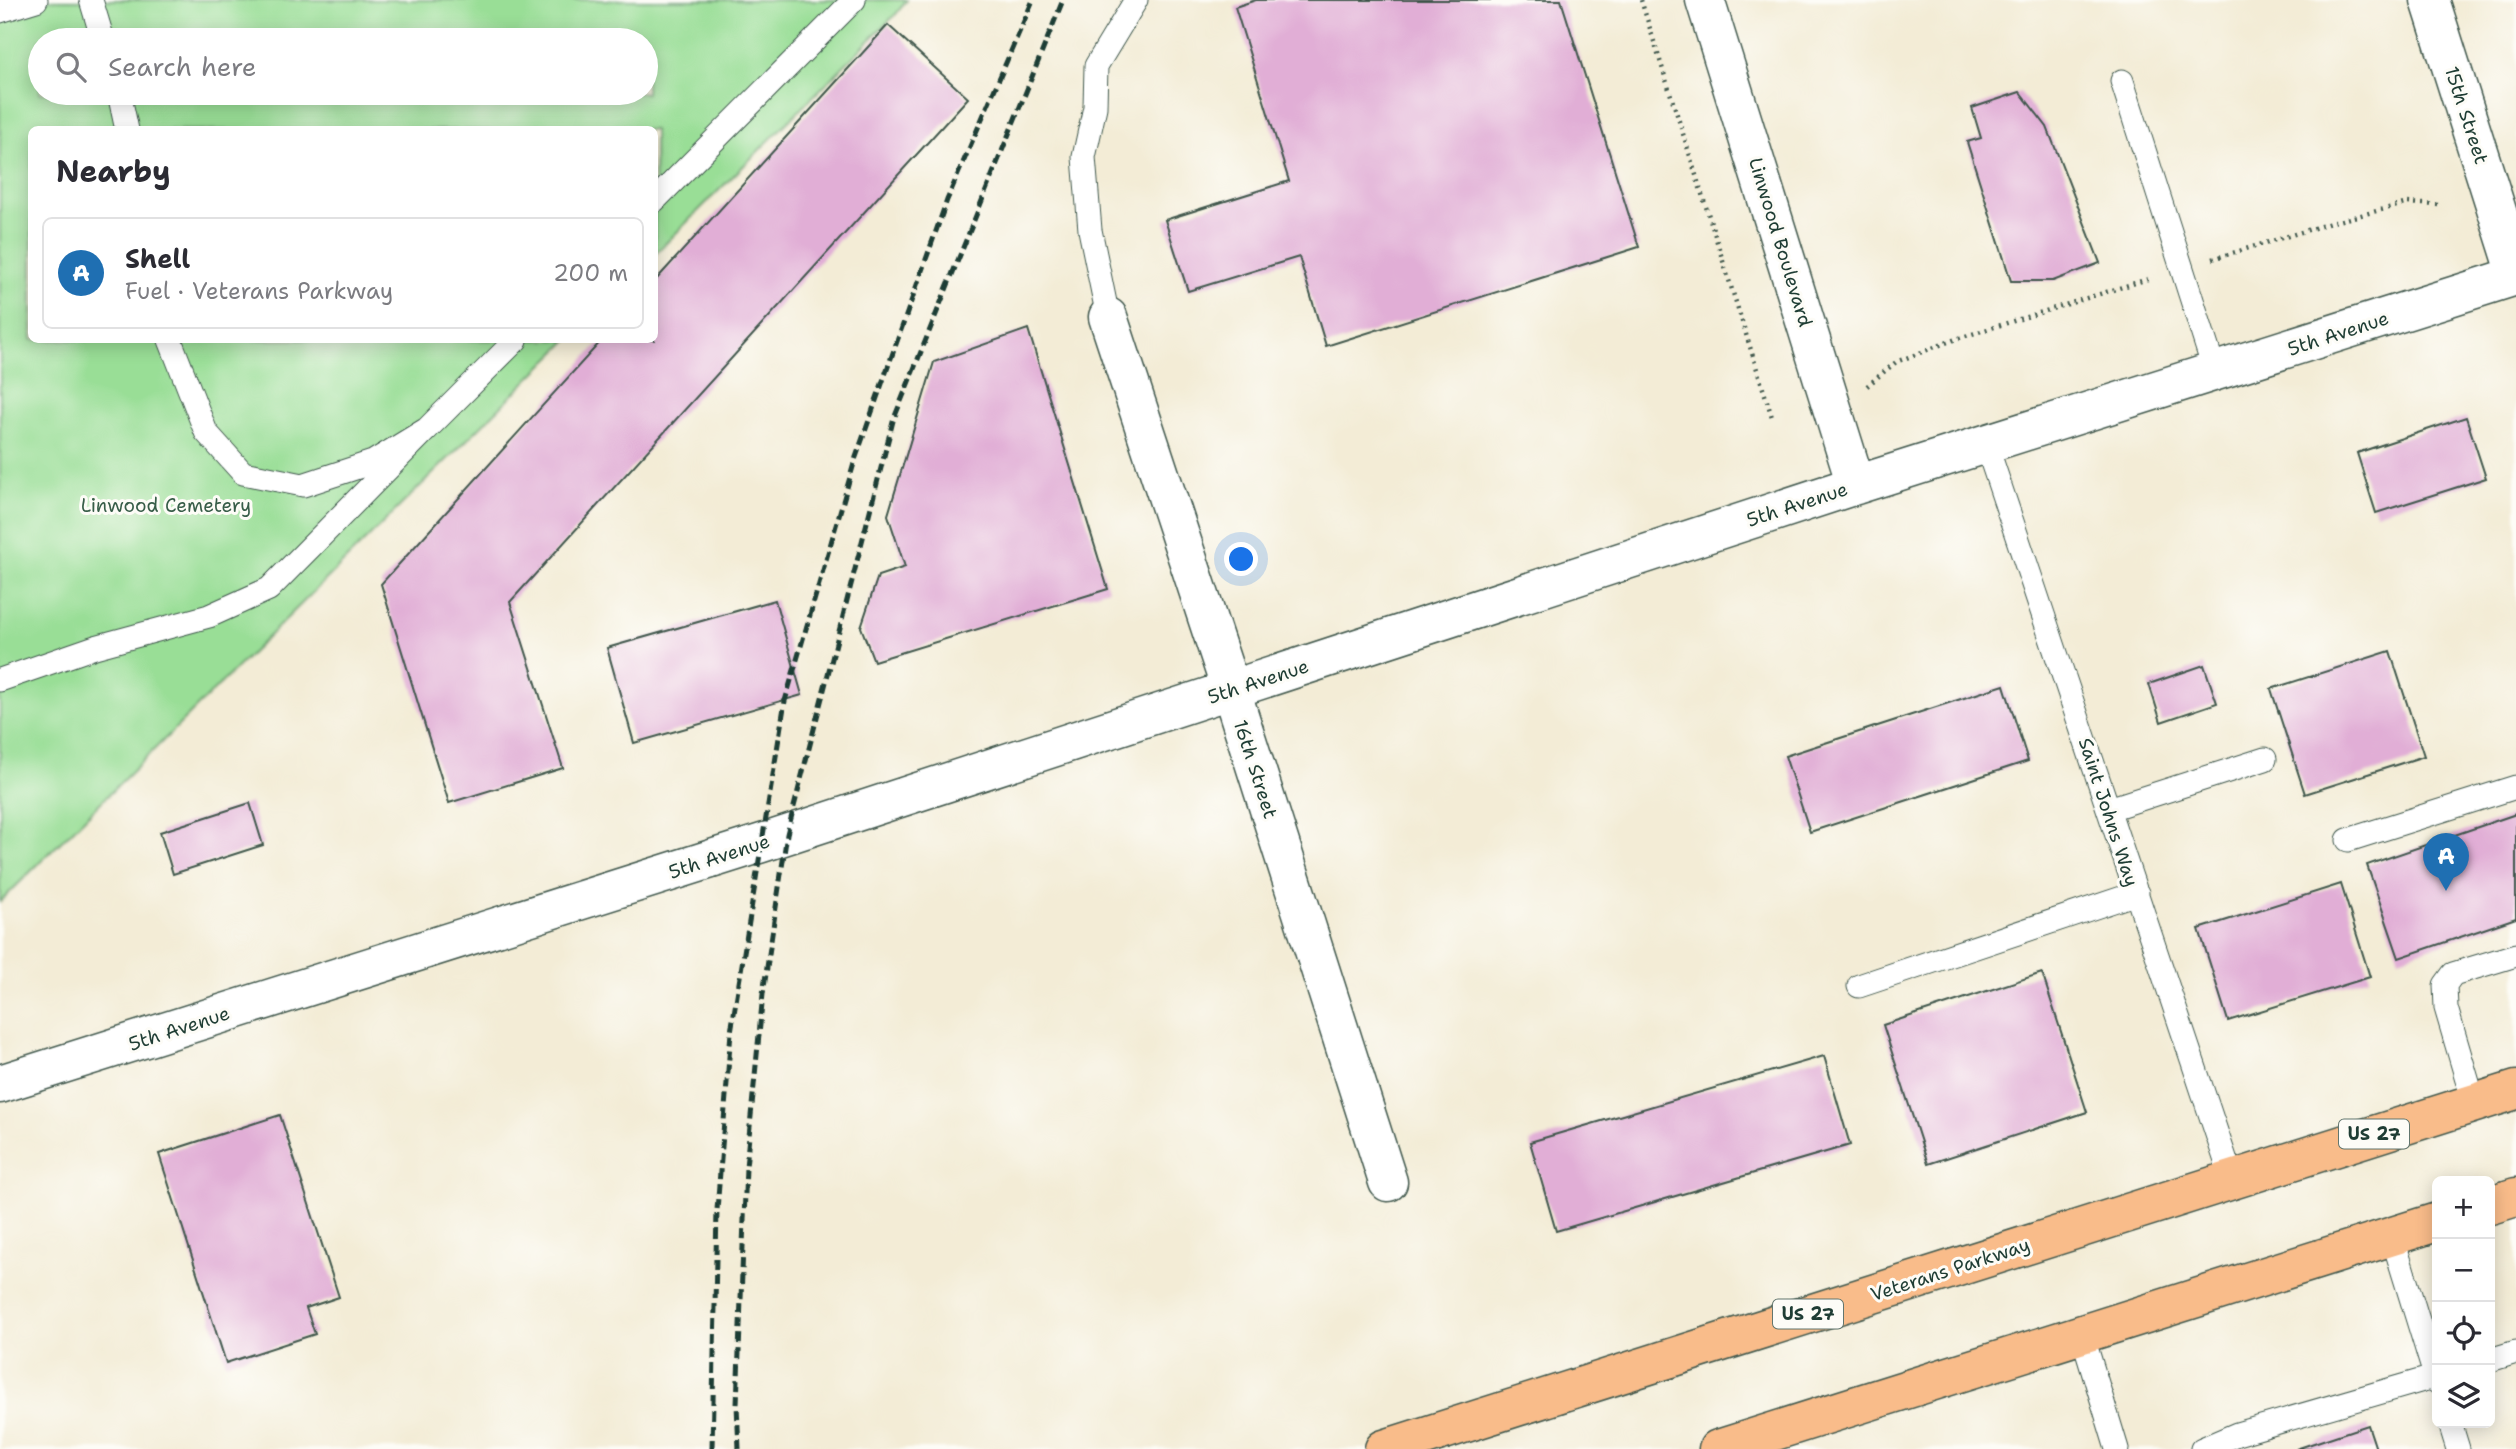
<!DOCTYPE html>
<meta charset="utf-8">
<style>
:root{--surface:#fff;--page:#f7f7f7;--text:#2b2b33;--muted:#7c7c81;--line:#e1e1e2;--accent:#1f6fb2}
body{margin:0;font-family:"Shantell Sans",sans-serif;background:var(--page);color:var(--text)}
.controls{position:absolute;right:21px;bottom:21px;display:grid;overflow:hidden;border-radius:10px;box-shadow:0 4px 18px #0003}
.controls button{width:63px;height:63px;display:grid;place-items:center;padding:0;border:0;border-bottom:2px solid var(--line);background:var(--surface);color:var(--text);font:35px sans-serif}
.you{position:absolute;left:1242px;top:560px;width:24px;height:24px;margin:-18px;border:5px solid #fff;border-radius:50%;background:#1a73e8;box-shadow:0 0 0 10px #1a73e833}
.badge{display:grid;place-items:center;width:46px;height:46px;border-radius:50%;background:var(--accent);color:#fff;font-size:23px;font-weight:700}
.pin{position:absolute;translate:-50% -58px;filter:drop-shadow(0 2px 4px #0008)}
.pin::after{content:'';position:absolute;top:37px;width:24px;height:21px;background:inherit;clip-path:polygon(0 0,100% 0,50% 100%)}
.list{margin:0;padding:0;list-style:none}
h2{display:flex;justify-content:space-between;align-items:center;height:91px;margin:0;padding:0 28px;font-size:30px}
h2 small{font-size:23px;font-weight:400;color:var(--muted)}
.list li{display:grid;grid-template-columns:46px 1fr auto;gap:21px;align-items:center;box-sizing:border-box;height:112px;margin:0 14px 14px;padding:0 14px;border:2px solid var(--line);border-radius:10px}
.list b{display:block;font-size:26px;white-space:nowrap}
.list p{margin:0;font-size:23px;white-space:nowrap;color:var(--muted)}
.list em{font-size:23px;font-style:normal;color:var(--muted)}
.icon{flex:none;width:38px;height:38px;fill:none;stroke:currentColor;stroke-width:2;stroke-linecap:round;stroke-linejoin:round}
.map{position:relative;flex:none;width:2516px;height:1449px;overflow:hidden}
.search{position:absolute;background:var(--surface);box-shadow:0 4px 18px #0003;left:28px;top:28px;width:630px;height:77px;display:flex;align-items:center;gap:18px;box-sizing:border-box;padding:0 24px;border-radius:38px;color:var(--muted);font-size:26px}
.panel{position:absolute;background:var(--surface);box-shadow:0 4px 18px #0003;left:28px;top:126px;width:630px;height:217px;border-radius:10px}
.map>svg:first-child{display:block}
.green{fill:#99de96;stroke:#5c8e65;stroke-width:2;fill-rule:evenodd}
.building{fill:#e1aed6}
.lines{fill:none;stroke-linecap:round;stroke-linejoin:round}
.service-casing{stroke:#3f574c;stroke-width:25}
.minor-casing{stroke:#3f574c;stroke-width:41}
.tertiary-casing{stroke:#3f574c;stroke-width:41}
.primary-casing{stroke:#3f574c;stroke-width:41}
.path{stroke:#3f574c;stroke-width:4.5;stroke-dasharray:2 5;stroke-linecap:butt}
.service{stroke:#fff;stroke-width:23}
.minor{stroke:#fff;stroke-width:38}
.tertiary{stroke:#fff;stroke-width:38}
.primary{stroke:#f9bc8a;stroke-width:38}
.rail{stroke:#1f3d34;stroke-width:5;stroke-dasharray:10 5;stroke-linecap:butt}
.labels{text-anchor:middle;stroke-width:6;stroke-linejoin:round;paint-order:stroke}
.shield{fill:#fdfcf7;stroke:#62766e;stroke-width:2}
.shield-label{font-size:18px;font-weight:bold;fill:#1f3d34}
.street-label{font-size:19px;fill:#1f3d34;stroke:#fdfcf7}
.park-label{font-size:19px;fill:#375d48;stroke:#fdfcf7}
</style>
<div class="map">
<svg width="2516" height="1449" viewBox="0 0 2516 1449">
<rect width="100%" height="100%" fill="#fdfcf7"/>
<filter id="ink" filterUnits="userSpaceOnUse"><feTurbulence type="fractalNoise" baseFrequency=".0143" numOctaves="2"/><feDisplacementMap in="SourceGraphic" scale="14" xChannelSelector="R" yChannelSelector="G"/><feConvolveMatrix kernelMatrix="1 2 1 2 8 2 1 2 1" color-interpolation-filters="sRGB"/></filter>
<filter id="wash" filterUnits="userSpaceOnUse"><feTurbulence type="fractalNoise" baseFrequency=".00686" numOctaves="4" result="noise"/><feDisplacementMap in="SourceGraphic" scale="28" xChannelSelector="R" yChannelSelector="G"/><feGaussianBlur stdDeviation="1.57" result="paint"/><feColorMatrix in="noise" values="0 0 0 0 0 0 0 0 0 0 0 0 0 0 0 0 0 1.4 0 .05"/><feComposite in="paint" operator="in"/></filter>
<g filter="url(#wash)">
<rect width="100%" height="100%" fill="#f3ecd6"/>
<!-- green -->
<path class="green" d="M0 0H907L896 14 655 254 654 130H32V340H568L0 902ZM40 40H646V93H40Z"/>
<g id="blocks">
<!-- building -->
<path class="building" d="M1256 0H1561L1639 247 1326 346 1299 257 1188 291 1165 220 1289 181 1235 7Z
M888 25 968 98 510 602 563 768 449 803 381 584 602 340H654V282Z
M2020 92 2047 127 2100 263 2053 281H2011L1967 142 1981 138 1972 108Z
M1028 329 1108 589 874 661 861 627 878 576 905 567 888 515 934 362Z
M2466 417 2486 478 2376 513 2357 453Z
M775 600 802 695 634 743 607 648Z
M2390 651 2424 756 2305 794 2271 689Z
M2204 665 2217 703 2161 722 2149 684Z
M2004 685 2028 761 1810 832 1785 756Z
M250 803 263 845 173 874 160 832Z
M2516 814V918L2399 958 2367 865Z
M2341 884 2370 977 2228 1021 2199 929Z
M2042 973 2087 1112 1928 1164 1883 1025Z
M1824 1056 1850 1145 1556 1231 1530 1142Z
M280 1115 339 1297 306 1308 315 1334 226 1363 159 1154Z
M2368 1425 2376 1449H2296Z"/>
</g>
</g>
<g filter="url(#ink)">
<use href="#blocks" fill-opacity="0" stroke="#3f574c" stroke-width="2"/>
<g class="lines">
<!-- service casing -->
<g class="service-casing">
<path id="service" d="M91 0 103 40
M0 11 36 0
M2122 81 2215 372
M119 93 127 130
M654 201 854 0
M1108 317 1090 230 1084 157 1095 107 1096 66 1136 0
M170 340 206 432 243 473 303 485 373 462 427 429 516 340
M1986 444 2232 1179
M0 680 95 647 209 616 269 589 427 429
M2109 809 2265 759
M2348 840 2516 787
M1859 986 2137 893
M2474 1103 2446 1008 2445 985 2453 974 2516 955
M2392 1236 2437 1382
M2082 1334 2117 1449
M2490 1360 2516 1352
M2450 1423 2458 1449
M2202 1449 2237 1434 2437 1376"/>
</g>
<!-- minor casing -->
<g class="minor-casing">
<path id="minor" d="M2430 0 2516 271
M1108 317 1231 690 1388 1182"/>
</g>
<!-- tertiary casing -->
<g class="tertiary-casing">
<path id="tertiary" d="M1705 0 1856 485
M0 1084 762 843 1856 485 2516 276"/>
</g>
<!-- primary casing -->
<g class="primary-casing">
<path id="primary" d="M2490 1205 2516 1197
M1384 1449 2516 1090
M1718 1449 2437 1222"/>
</g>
<!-- path -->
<path class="path" d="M1641 0 1772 417
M2213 259 2334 222 2408 203 2438 205
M1867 386 1896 362 1956 339 2151 278"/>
<!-- service -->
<use href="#service" class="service"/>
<!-- minor -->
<use href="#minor" class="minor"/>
<!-- tertiary -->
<use href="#tertiary" class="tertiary"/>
<!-- primary -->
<use href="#primary" class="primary"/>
<!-- rail -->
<path class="rail" d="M712 1449 717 1210 731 1032 785 701 855 460 947 200 1033 0
M739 1449 737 1405 746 1167 763 994 787 834 893 421 1063 0"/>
</g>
</g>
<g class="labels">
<!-- shield labels -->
<g class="shield">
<rect x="2339" y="1119.5" width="70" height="29" rx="5"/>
<rect x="1773" y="1299.5" width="70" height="29" rx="5"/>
</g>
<g class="shield-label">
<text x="2374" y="1140">US 27</text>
<text x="1808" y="1320">US 27</text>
</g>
<!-- street labels -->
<g class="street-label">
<text transform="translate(2467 115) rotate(72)" y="7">15th Street</text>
<text transform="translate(1781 242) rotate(73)" y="7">Linwood Boulevard</text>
<text transform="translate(2338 333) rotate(-18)" y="7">5th Avenue</text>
<text transform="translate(1797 504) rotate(-18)" y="7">5th Avenue</text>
<text transform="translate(1258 681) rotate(-18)" y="7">5th Avenue</text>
<text transform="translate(1256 769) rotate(72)" y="7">16th Street</text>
<text transform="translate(2109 812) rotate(72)" y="7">Saint Johns Way</text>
<text transform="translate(719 856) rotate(-18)" y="7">5th Avenue</text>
<text transform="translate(179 1028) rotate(-18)" y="7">5th Avenue</text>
<text transform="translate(1950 1269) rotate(-18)" y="7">Veterans Parkway</text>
</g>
<!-- park labels -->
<g class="park-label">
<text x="166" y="512">Linwood Cemetery</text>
</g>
</g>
</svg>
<div class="controls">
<button>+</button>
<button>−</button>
<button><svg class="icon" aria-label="locate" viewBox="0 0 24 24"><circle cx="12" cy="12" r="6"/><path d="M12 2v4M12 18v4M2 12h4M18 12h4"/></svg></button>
<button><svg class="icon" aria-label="layers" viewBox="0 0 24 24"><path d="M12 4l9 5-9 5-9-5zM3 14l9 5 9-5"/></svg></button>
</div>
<div class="you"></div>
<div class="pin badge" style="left:2446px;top:891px">A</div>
<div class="search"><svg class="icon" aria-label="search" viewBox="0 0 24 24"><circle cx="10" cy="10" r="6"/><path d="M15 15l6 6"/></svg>Search here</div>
<section class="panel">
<h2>Nearby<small></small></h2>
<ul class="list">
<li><span class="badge">A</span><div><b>Shell</b><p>Fuel · Veterans Parkway</p></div><em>200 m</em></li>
</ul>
</section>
</div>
